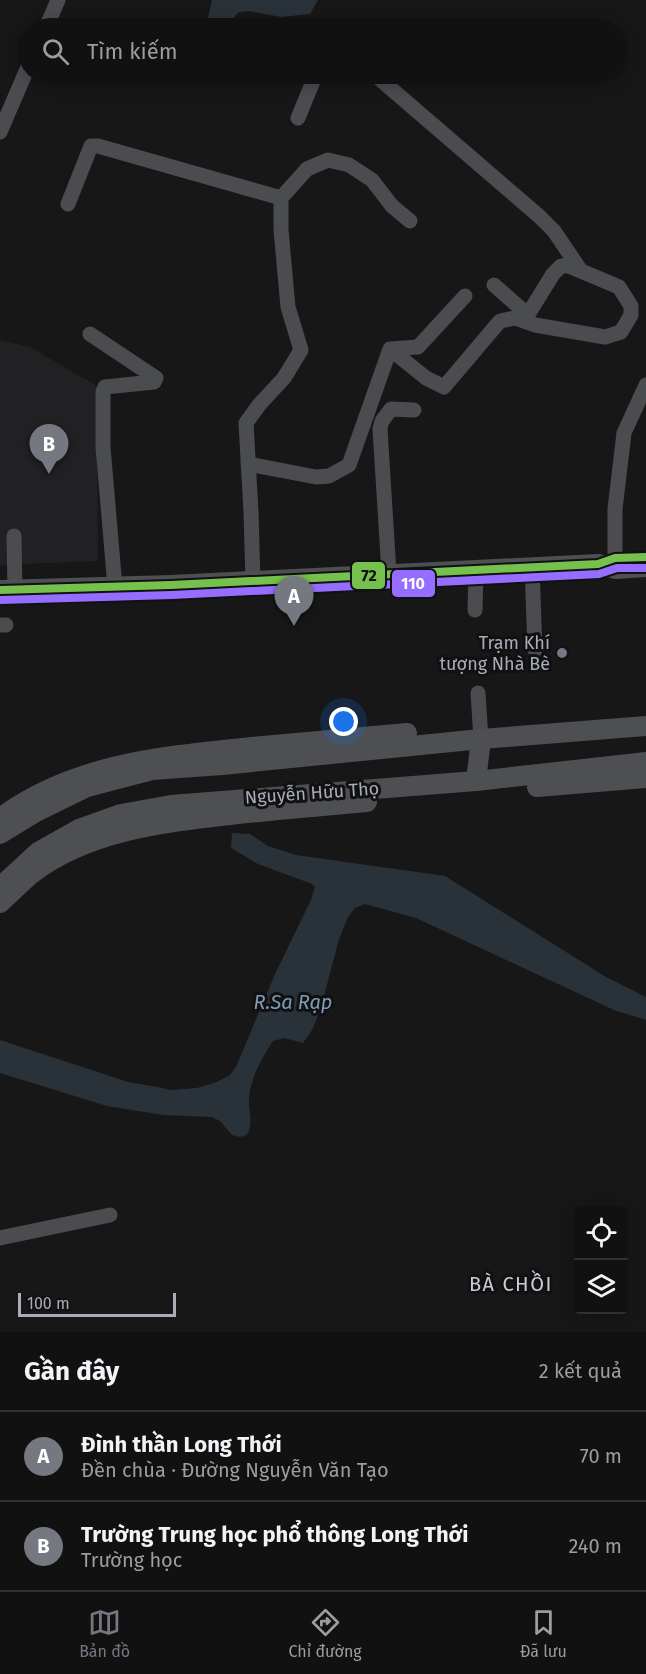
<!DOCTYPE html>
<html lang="vi">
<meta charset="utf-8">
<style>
:root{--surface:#111;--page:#1e1f1f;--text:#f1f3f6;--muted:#9c9d9f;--line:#303131;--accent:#757880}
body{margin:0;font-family:"Fira Sans",sans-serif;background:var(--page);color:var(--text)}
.controls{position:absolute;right:18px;bottom:18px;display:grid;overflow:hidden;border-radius:6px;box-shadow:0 3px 15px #0003}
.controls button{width:54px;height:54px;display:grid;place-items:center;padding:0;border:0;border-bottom:2px solid var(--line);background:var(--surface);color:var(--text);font:30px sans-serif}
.scale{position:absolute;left:18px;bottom:15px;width:158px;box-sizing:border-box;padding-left:6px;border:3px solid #a8adb8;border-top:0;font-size:16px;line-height:21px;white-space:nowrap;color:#a8adb8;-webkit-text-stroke:4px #111113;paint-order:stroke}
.you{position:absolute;left:344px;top:722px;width:21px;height:21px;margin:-15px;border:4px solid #fff;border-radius:50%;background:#1a73e8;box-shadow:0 0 0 9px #1a73e833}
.badge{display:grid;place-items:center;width:39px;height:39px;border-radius:50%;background:var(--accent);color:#fff;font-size:20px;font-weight:700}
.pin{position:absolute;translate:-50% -50px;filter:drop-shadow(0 2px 3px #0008)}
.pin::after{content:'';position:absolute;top:32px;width:21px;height:18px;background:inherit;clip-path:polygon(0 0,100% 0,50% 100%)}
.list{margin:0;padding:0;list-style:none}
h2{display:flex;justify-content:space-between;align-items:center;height:78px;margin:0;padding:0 24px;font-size:26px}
h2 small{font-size:20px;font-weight:400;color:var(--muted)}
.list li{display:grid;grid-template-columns:39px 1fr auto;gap:18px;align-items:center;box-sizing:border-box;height:90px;padding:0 24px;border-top:2px solid var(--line)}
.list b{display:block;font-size:22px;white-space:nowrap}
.list p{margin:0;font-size:20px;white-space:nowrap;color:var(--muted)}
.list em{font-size:20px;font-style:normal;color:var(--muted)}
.icon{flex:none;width:33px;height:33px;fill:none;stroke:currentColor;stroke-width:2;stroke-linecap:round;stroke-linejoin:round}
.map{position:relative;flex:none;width:646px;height:1332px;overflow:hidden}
.search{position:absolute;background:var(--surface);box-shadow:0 3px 15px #0003;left:18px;right:18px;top:18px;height:66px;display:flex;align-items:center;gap:15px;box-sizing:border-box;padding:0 21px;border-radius:33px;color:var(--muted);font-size:22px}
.sheet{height:258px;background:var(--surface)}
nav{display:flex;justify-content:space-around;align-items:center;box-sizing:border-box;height:84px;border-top:2px solid var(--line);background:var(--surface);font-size:16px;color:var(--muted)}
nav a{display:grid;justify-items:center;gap:3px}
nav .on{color:var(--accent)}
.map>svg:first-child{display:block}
.built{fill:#212123}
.water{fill:#2a3239}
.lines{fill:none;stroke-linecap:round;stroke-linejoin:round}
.minor{stroke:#4b4c50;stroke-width:15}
.major{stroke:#4d4f52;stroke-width:20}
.bus-1-casing{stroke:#111113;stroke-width:12}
.bus-2-casing{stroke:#111113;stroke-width:12}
.bus-1{stroke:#76c04d;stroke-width:8}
.bus-2{stroke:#966eff;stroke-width:8}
.poi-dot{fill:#757880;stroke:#111113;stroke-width:2}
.labels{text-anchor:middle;stroke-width:6;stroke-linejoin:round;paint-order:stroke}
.poi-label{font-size:18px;fill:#a8adb8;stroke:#111113;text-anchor:end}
.street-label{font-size:18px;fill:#a8adb8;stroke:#111113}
.water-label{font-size:20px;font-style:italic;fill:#7f9bb3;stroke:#111113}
.neighbourhood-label{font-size:20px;letter-spacing:1.5px;fill:#c9ccd4;stroke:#111113}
.line-badge{stroke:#111113;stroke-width:2}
.badge-label{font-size:16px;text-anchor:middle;font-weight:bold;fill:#fff}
.pale-badge-label{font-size:16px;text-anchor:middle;font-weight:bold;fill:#111}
</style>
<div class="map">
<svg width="646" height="1332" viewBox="0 0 646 1332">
<rect width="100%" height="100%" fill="#171717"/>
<!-- built -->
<path class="built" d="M0 340 30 347 97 386 98 561 0 565Z"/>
<!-- water -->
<path class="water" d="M212 0H318L310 14 281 17 249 11 239 12C233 17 231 22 235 28H209L208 18Z
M232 833 250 834 268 846 296 855 445 876 606 977 646 997V1020L614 1010 416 918 365 904 355 908 348 917 339 939 320 1011 312 1030 303 1043 284 1038 273 1041C263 1056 250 1079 249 1098 248 1112 254 1122 247 1135L240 1137 232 1135 220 1121 212 1117 163 1115 107 1106 0 1073V1040L128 1082 157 1087 171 1090 197 1088 217 1082 230 1075 236 1067 275 974 311 900 315 887 312 884 258 864 231 848Z"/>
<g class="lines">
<!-- minor -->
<path class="minor" d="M46 28 58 0
M374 74 540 217 554 231 581 271
M298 118 316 74
M0 132 28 67
M68 204 91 146H98L281 198
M494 285 528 315
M90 334 156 378 154 382 105 387 103 392V447L115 587
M390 349 426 378 444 387 500 321 515 318 535 325 605 337 621 332 631 315V306L619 287 569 266H561L553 274 524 321
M248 464 316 477 329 476 349 465 390 349 418 347 465 296
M14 536 15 589
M615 558V509L624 433 646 385
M532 567 535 650
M389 573 380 429 382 421 391 409 414 410
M253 581 251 512 246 423 259 405 284 378 301 350 288 307 281 230V198L307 169 328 160 349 165 372 180 392 206 410 221
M475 610 476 572
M0 625H6
M478 693 481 739
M0 1238 110 1215"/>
<!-- major -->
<path class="major" d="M0 590 171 585 598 564 616 569 646 567
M476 781 481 739
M537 787 646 778
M0 818C74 763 164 756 252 747 304 742 355 738 407 733
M0 834 36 812 87 787 152 770 222 765 481 739 646 726
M0 887 38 852 79 829 121 814 171 805 476 781 646 762
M0 903C10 894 20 884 30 875 87 831 161 823 230 815 275 810 321 806 367 802"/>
<!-- bus-1 casing -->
<g class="bus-1-casing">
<path id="bus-1" d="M0 590 171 585 598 564 615 558 646 557"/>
</g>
<!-- bus-2 casing -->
<g class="bus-2-casing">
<path id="bus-2" d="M0 600 172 595 599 574 617 568H646"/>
</g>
<!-- bus-1 -->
<use href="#bus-1" class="bus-1"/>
<!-- bus-2 -->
<use href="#bus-2" class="bus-2"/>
</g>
<!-- markers -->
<circle class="poi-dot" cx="562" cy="653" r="6"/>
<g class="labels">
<!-- poi labels -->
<g class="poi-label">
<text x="550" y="649">Trạm Khí<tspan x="550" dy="21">tượng Nhà Bè</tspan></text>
</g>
<!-- street labels -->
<g class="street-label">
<text transform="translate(312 793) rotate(-4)" y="6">Nguyễn Hữu Thọ</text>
</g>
<!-- water labels -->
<g class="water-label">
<text x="293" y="1009">R.Sa Rạp</text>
</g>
<!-- neighbourhood labels -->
<g class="neighbourhood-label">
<text x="511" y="1291">BÀ CHỒI</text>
</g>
</g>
<g class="line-badge">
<rect x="351" y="561" width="35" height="29" rx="6" fill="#76c04d"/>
<rect x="391" y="569" width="45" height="29" rx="6" fill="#966eff"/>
</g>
<g class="badge-label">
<text x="413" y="589">110</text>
</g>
<g class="pale-badge-label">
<text x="369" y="581">72</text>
</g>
</svg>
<div class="controls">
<button><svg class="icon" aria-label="locate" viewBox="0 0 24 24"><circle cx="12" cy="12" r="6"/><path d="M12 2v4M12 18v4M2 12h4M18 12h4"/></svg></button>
<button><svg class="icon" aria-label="layers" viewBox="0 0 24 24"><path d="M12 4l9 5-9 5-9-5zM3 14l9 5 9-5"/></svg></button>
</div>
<div class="scale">100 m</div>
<div class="you"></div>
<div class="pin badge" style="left:294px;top:626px">A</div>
<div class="pin badge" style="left:49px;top:474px">B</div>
<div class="search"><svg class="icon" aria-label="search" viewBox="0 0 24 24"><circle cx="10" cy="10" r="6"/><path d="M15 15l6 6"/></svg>Tìm kiếm</div>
</div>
<section class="sheet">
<h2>Gần đây<small>2 kết quả</small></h2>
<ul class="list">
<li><span class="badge">A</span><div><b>Đình thần Long Thới</b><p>Đền chùa · Đường Nguyễn Văn Tạo</p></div><em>70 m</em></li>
<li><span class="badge">B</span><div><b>Trường Trung học phổ thông Long Thới</b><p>Trường học</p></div><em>240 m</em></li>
</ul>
</section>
<nav>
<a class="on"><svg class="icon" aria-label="map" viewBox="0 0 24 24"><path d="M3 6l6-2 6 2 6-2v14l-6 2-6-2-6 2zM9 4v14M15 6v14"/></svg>Bản đồ</a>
<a><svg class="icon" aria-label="directions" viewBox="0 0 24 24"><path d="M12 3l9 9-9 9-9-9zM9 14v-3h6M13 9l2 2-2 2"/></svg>Chỉ đường</a>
<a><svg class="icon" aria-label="saved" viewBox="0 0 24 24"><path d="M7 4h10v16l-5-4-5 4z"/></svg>Đã lưu</a>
</nav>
